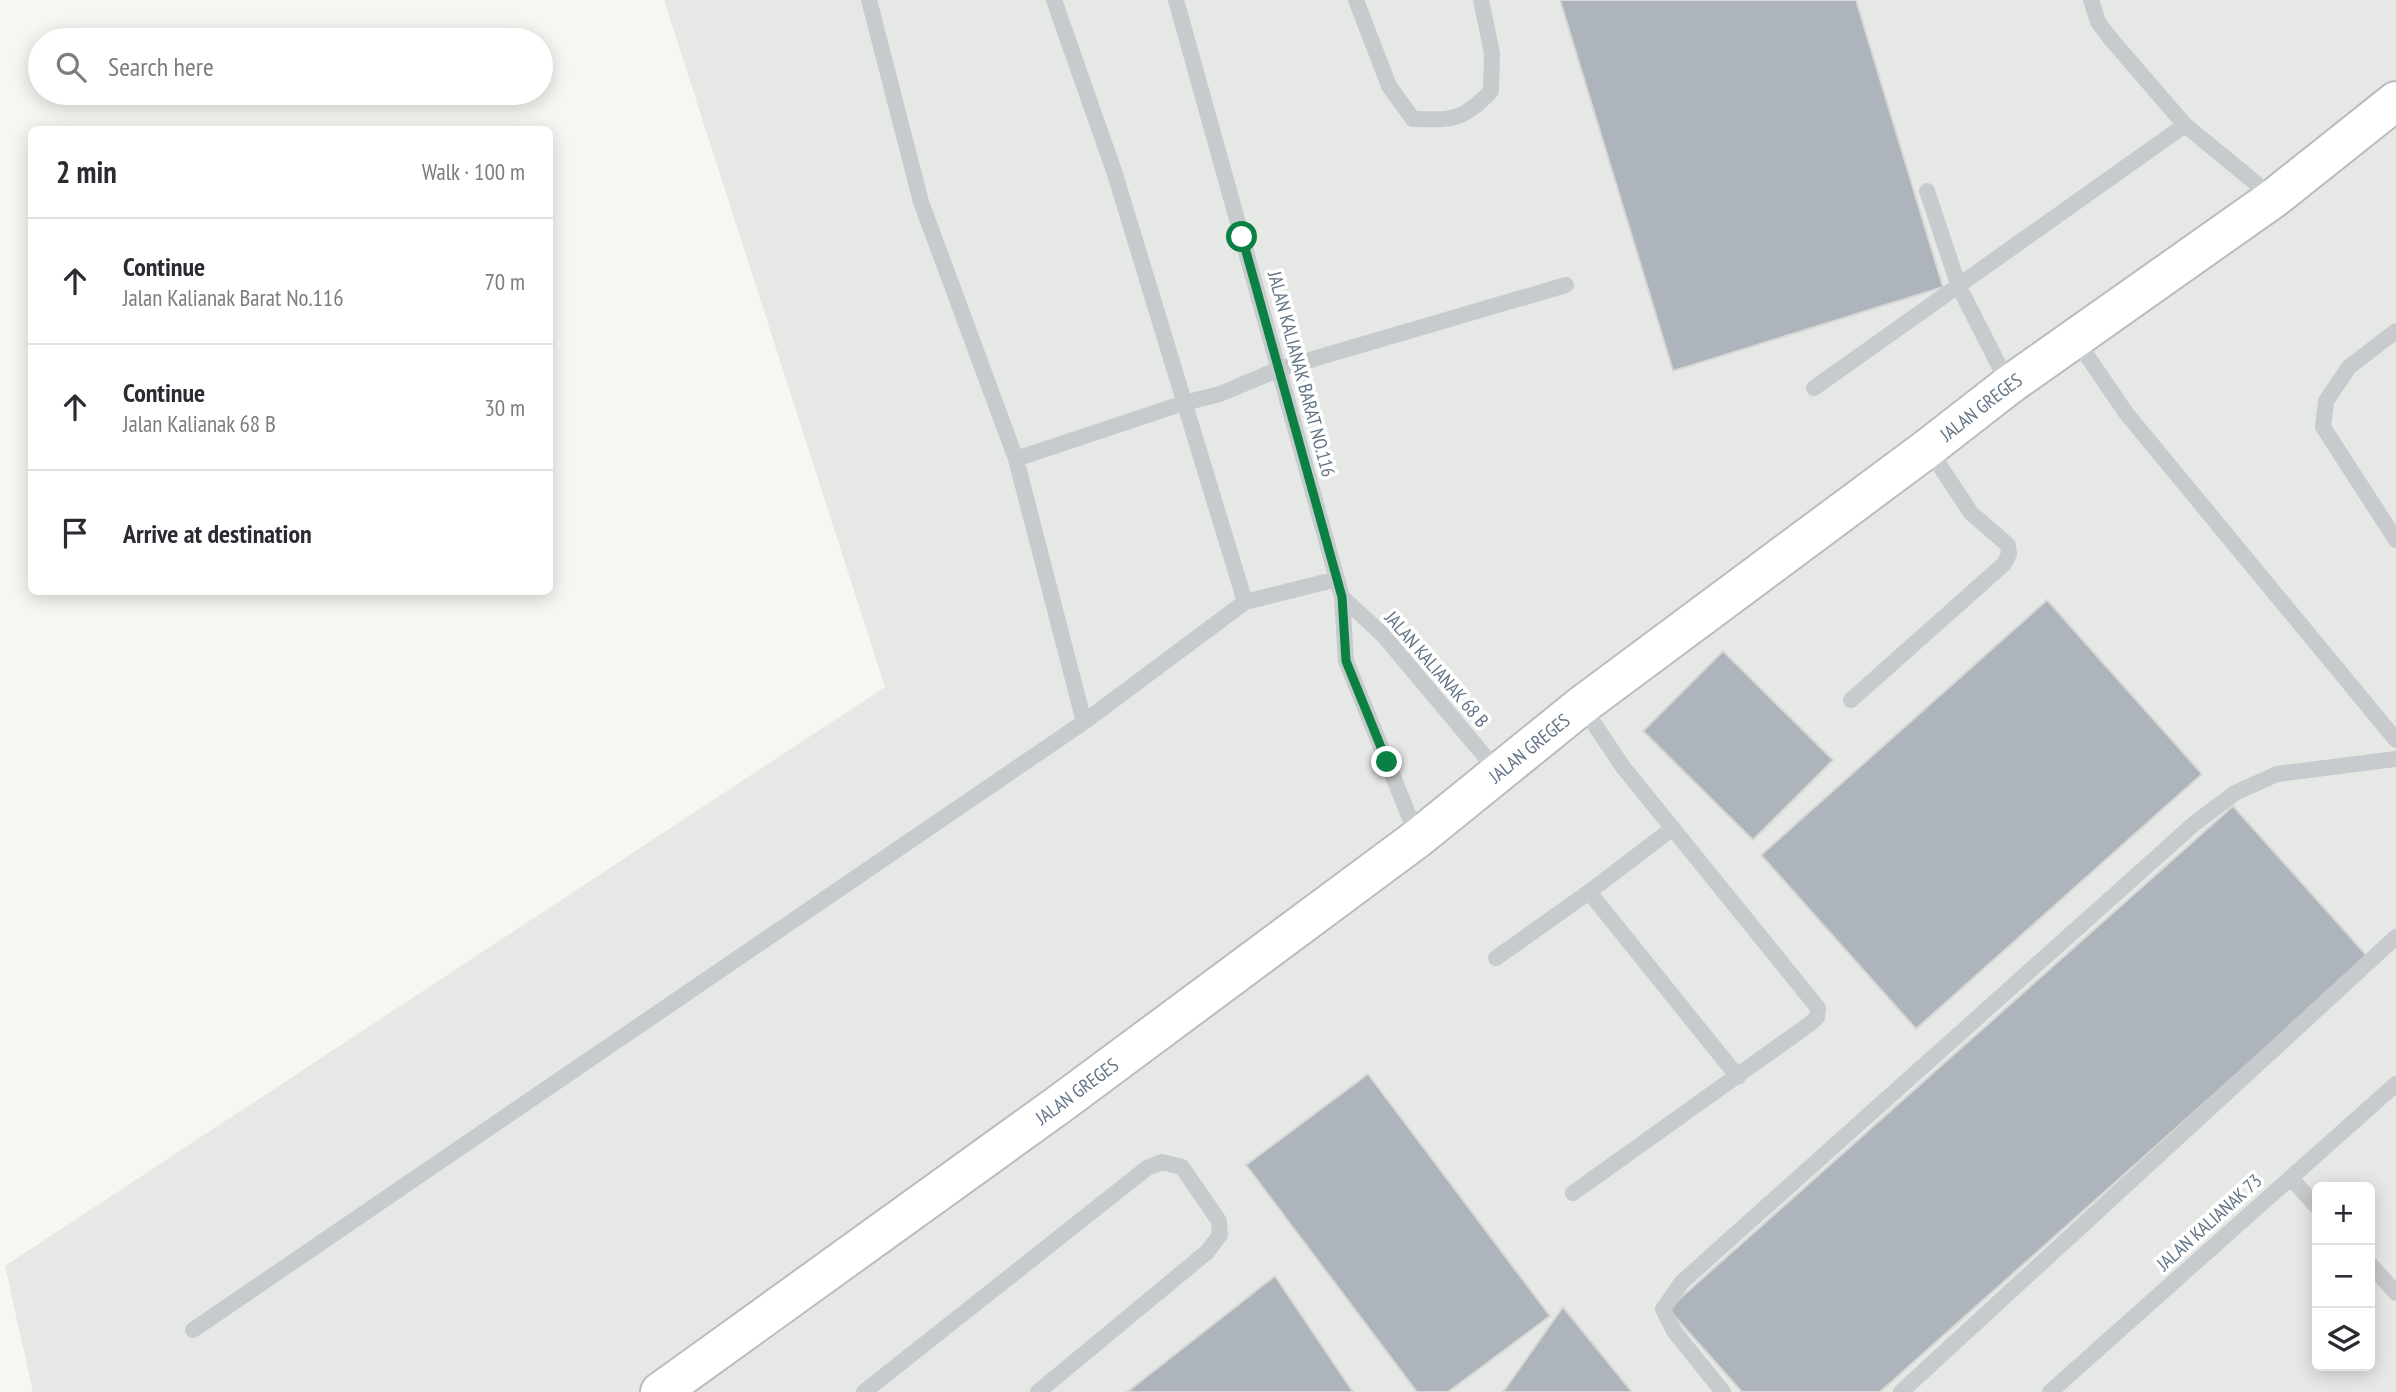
<!DOCTYPE html>
<meta charset="utf-8">
<style>
:root{--surface:#fff;--page:#f2f2f3;--text:#2b2b33;--muted:#7c7c81;--line:#e1e1e2}
body{margin:0;font-family:"PT Sans Narrow",sans-serif;background:var(--page);color:var(--text)}
.controls{position:absolute;right:21px;bottom:21px;display:grid;overflow:hidden;border-radius:10px;box-shadow:0 4px 18px #0003}
.controls button{width:63px;height:63px;display:grid;place-items:center;padding:0;border:0;border-bottom:2px solid var(--line);background:var(--surface);color:var(--text);font:35px sans-serif}
.stop{position:absolute;width:21px;height:21px;margin:-16px;border:5px solid #0b8043;border-radius:50%;background:#fff}
.stop.end{background:#0b8043;border-color:#fff;box-shadow:0 2px 7px #0008}
.list{margin:0;padding:0;list-style:none}
h2{display:flex;justify-content:space-between;align-items:center;height:91px;margin:0;padding:0 28px;font-size:30px}
h2 small{font-size:23px;font-weight:400;color:var(--muted)}
.list li{display:grid;grid-template-columns:46px 1fr auto;gap:21px;align-items:center;box-sizing:border-box;height:126px;padding:0 28px;border-top:2px solid var(--line)}
.list b{display:block;font-size:26px;white-space:nowrap}
.list p{margin:0;font-size:23px;white-space:nowrap;color:var(--muted)}
.list em{font-size:23px;font-style:normal;color:var(--muted)}
.icon{flex:none;width:38px;height:38px;fill:none;stroke:currentColor;stroke-width:2;stroke-linecap:round;stroke-linejoin:round}
.map{position:relative;flex:none;width:2396px;height:1392px;overflow:hidden}
.search{position:absolute;background:var(--surface);box-shadow:0 4px 18px #0003;left:28px;top:28px;width:525px;height:77px;display:flex;align-items:center;gap:18px;box-sizing:border-box;padding:0 24px;border-radius:38px;color:var(--muted);font-size:26px}
.panel{position:absolute;background:var(--surface);box-shadow:0 4px 18px #0003;left:28px;top:126px;width:525px;height:469px;border-radius:10px}
.map>svg:first-child{display:block}
.built{fill:#e6e8e5;fill-rule:evenodd}
.building{fill:#adb4bb;stroke:#d7d7d5;stroke-width:2}
.lines{fill:none;stroke-linecap:round;stroke-linejoin:round}
.trunk-casing{stroke:#b9bcbf;stroke-width:42}
.service{stroke:#c8cbce;stroke-width:16}
.trunk{stroke:#fff;stroke-width:38}
.route{stroke:#0b8043;stroke-width:9}
.labels{text-anchor:middle;stroke-width:7;stroke-linejoin:round;paint-order:stroke}
.street-label{font-size:19px;fill:#627486;stroke:#fff}
</style>
<div class="map">
<svg width="2396" height="1392" viewBox="0 0 2396 1392">
<rect width="100%" height="100%" fill="#f6f6f2"/>
<!-- built -->
<path class="built" d="M664 0H2396V1392H33L5 1266 885 687ZM2317 1187H2370V1366H2317Z"/>
<!-- building -->
<path class="building" d="M1560 0H1856L1943 287 1673 371Z
M2047 600 2202 774 1916 1029 1761 855Z
M1723 651 1833 760 1753 840 1643 731Z
M2233 806 2368 957 1880 1392H1742L1668 1309Z
M1368 1074 1550 1316 1448 1392H1417L1246 1165Z
M1275 1276 1353 1392H1127Z
M1563 1307 1632 1392H1503Z"/>
<g class="lines">
<!-- trunk casing -->
<g class="trunk-casing">
<g id="trunk">
<path id="s1" d="M660 1392 1061 1103 1418 838 1581 706 1928 448 2009 385 2274 198 2396 101"/>
</g>
</g>
<!-- service -->
<path class="service" d="M869 0 921 202 1016 459 1084 722
M1054 0 1115 174 1245 602 1337 579
M1176 0 1342 597 1346 661 1418 838
M1356 0 1389 86 1413 119C1452 120 1463 121 1491 91L1492 53 1481 0
M2091 0 2098 22 2110 38 2185 125 2274 198
M1927 191 1959 287 2009 385
M2396 331 2349 367 2326 401 2323 427 2396 540
M2075 338 2126 413 2396 740
M1814 388 2185 125
M1016 459 1184 403 1220 394 1279 369 1566 285
M1342 597 1384 636 1498 772
M1851 700 2004 564 2009 554 2008 545 1971 513 1928 448
M1589 892 1738 1077
M1496 958 1589 892 1673 828
M2291 1178 2317 1207
M1573 1193 1811 1023 1817 1017 1818 1008 1623 767 1582 706
M2370 1264 2396 1293
M193 1330 1084 722 1245 602
M864 1392 1147 1168 1162 1162 1182 1167 1219 1221 1220 1235 1207 1252 1038 1392
M1723 1392 1674 1331 1663 1309 1682 1282 2195 823 2235 793 2277 774 2396 759
M1901 1392 2396 937
M2050 1392 2396 1084"/>
<!-- trunk -->
<use href="#trunk" class="trunk"/>
</g>
<g class="lines">
<!-- route -->
<path class="route" d="M1242 237 1342 597 1346 661 1387 762"/>
</g>
<g class="labels">
<!-- street labels -->
<g class="street-label">
<text transform="translate(1302 374) rotate(75)" y="7">JALAN KALIANAK BARAT NO.116</text>
<text dy="7" stroke="none"><textPath href="#s1" startOffset="1648">JALAN GREGES</textPath></text>
<text transform="translate(1437 669) rotate(49)" y="7">JALAN KALIANAK 68 B</text>
<text dy="7" stroke="none"><textPath href="#s1" startOffset="1082">JALAN GREGES</textPath></text>
<text dy="7" stroke="none"><textPath href="#s1" startOffset="514">JALAN GREGES</textPath></text>
<text transform="translate(2209 1222) rotate(-42)" y="7">JALAN KALIANAK 73</text>
</g>
</g>
</svg>
<div class="controls">
<button>+</button>
<button>−</button>
<button><svg class="icon" aria-label="layers" viewBox="0 0 24 24"><path d="M12 4l9 5-9 5-9-5zM3 14l9 5 9-5"/></svg></button>
</div>
<div class="stop" style="left:1242px;top:237px"></div>
<div class="stop end" style="left:1387px;top:762px"></div>
<div class="search"><svg class="icon" aria-label="search" viewBox="0 0 24 24"><circle cx="10" cy="10" r="6"/><path d="M15 15l6 6"/></svg>Search here</div>
<section class="panel">
<h2>2 min<small>Walk · 100 m</small></h2>
<ul class="list">
<li><svg class="icon" aria-label="ahead" viewBox="0 0 24 24"><path d="M12 20V5M6 11l6-6 6 6"/></svg><div><b>Continue</b><p>Jalan Kalianak Barat No.116</p></div><em>70 m</em></li>
<li><svg class="icon" aria-label="ahead" viewBox="0 0 24 24"><path d="M12 20V5M6 11l6-6 6 6"/></svg><div><b>Continue</b><p>Jalan Kalianak 68 B</p></div><em>30 m</em></li>
<li><svg class="icon" aria-label="arrive" viewBox="0 0 24 24"><path d="M6 21V4h12l-3 4 3 4H6"/></svg><div><b>Arrive at destination</b></div></li>
</ul>
</section>
</div>
